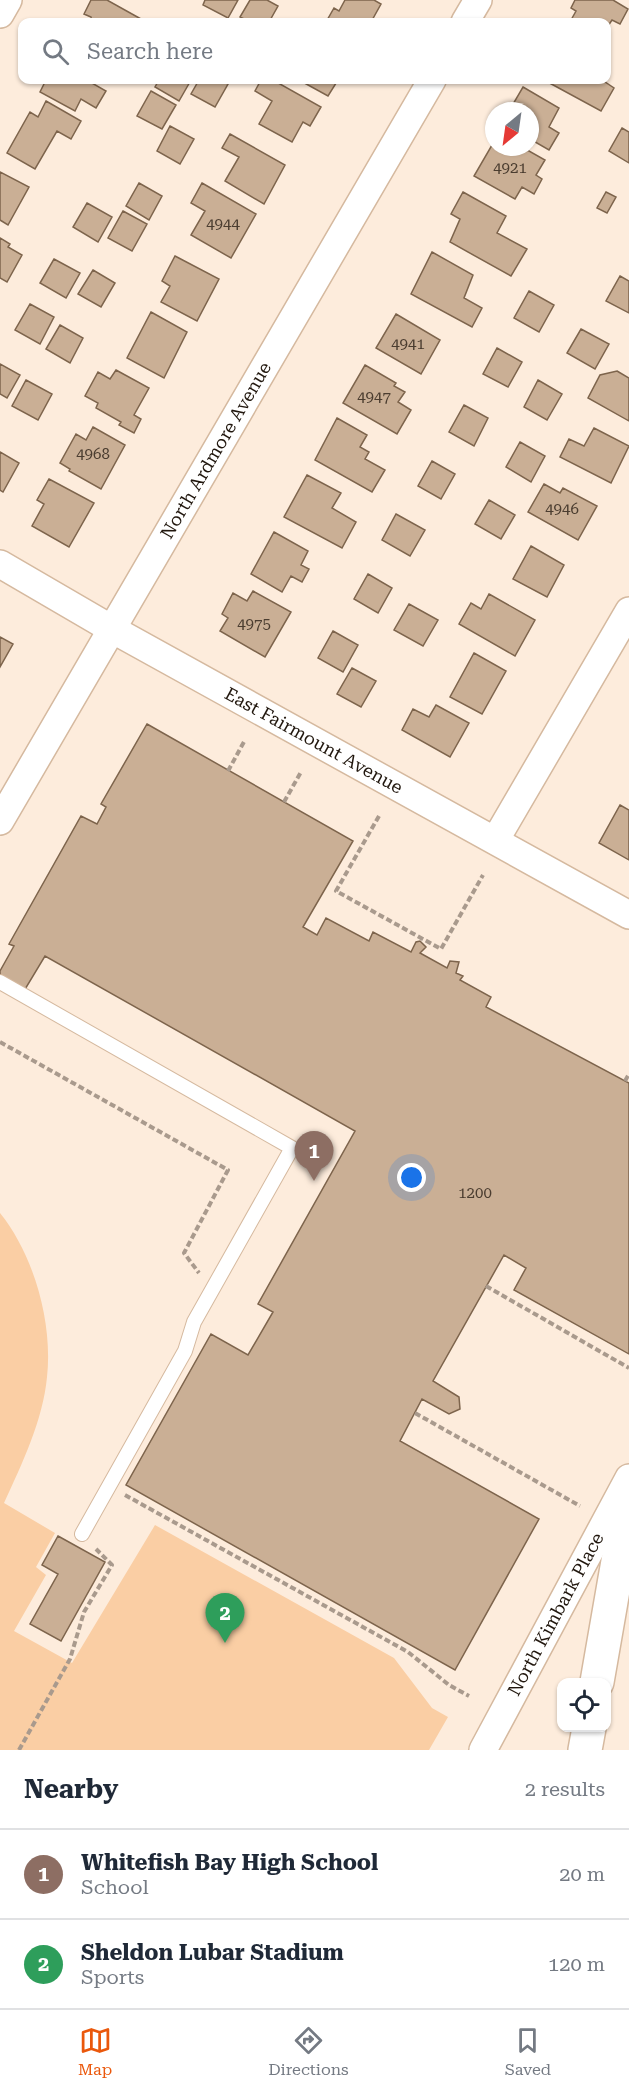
<!DOCTYPE html>
<style>
:root{--surface:#fff;--page:#f6f6f7;--text:#1f2937;--muted:#747a83;--line:#e0e1e3;--accent:#ea580c}
body{margin:0;font-family:"Roboto Serif",serif;background:var(--page);color:var(--text)}
.controls{position:absolute;right:18px;bottom:18px;display:grid;overflow:hidden;border-radius:12px;box-shadow:0 2px 4px #0004}
.controls button{width:54px;height:54px;display:grid;place-items:center;padding:0;border:0;border-bottom:2px solid var(--line);background:var(--surface);color:var(--text);font:30px sans-serif}
.compass{position:absolute;left:485px;top:102px;width:54px;height:54px;border-radius:50%;background:var(--surface);box-shadow:0 2px 4px #0004;rotate:209deg}
.you{position:absolute;left:412px;top:1178px;width:21px;height:21px;margin:-15px;border:4px solid #fff;border-radius:50%;background:#1a73e8;box-shadow:0 0 0 9px #1a73e833}
.badge{display:grid;place-items:center;width:39px;height:39px;border-radius:50%;background:var(--accent);color:#fff;font-size:20px;font-weight:700}
.pin{position:absolute;translate:-50% -50px;filter:drop-shadow(0 2px 3px #0008)}
.pin::after{content:'';position:absolute;top:32px;width:21px;height:18px;background:inherit;clip-path:polygon(0 0,100% 0,50% 100%)}
.list{margin:0;padding:0;list-style:none}
h2{display:flex;justify-content:space-between;align-items:center;height:78px;margin:0;padding:0 24px;font-size:26px}
h2 small{font-size:20px;font-weight:400;color:var(--muted)}
.list li{display:grid;grid-template-columns:39px 1fr auto;gap:18px;align-items:center;box-sizing:border-box;height:90px;padding:0 24px;border-top:2px solid var(--line)}
.list b{display:block;font-size:22px;white-space:nowrap}
.list p{margin:0;font-size:20px;white-space:nowrap;color:var(--muted)}
.list em{font-size:20px;font-style:normal;color:var(--muted)}
.icon{flex:none;width:33px;height:33px;fill:none;stroke:currentColor;stroke-width:2;stroke-linecap:round;stroke-linejoin:round}
.map{position:relative;flex:none;width:629px;height:1750px;overflow:hidden}
.search{position:absolute;background:var(--surface);box-shadow:0 2px 4px #0004;left:18px;right:18px;top:18px;height:66px;display:flex;align-items:center;gap:15px;box-sizing:border-box;padding:0 21px;border-radius:12px;color:var(--muted);font-size:22px}
.sheet{height:258px;background:var(--surface)}
nav{display:flex;justify-content:space-around;align-items:center;box-sizing:border-box;height:84px;border-top:2px solid var(--line);background:var(--surface);font-size:16px;color:var(--muted)}
nav a{display:grid;justify-items:center;gap:3px}
nav .on{color:var(--accent)}
.map>svg:first-child{display:block}
.green{fill:#facea4}
.building{fill:#caaf95;stroke:#7d644c;stroke-width:1.5}
.lines{fill:none;stroke-linecap:round;stroke-linejoin:round}
.service-casing{stroke:#d5b99f;stroke-width:16}
.minor-casing{stroke:#d5b99f;stroke-width:30}
.tertiary-casing{stroke:#d5b99f;stroke-width:36}
.path{stroke:#a99a8d;stroke-width:4;stroke-dasharray:6 3;stroke-linecap:butt}
.service{stroke:#fff;stroke-width:14}
.minor{stroke:#fff;stroke-width:27}
.tertiary{stroke:#fff;stroke-width:33}
.labels{text-anchor:middle;stroke-width:5;stroke-linejoin:round;paint-order:stroke}
.number-label{font-size:15px;fill:#4b3d30}
.street-label{font-size:18px;fill:#21170e;stroke:#fff}
</style>
<div class="map">
<svg width="629" height="1750" viewBox="0 0 629 1750">
<rect width="100%" height="100%" fill="#fdecdc"/>
<!-- green -->
<path class="green" d="M0 1213C34 1255 53 1323 47 1377 43 1420 22 1464 4 1503L55 1533 36 1567 46 1575 14 1631 72 1663 155 1525 394 1658 432 1708 448 1717 429 1750H0Z"/>
<!-- building -->
<path class="building" d="M91 0H107L141 19 138 22H92L91 17 84 14Z
M205 0H238L228 18 203 5Z
M250 0H267L278 6 269 22H250L240 17Z
M345 0H374L381 4 371 22H326L334 8 339 11Z
M575 0H613L628 9 620 24 612 20 606 29V22H576L571 20 576 11 571 8Z
M46 80H91L90 82 106 91 96 108 81 99 75 111 40 92Z
M159 80H191L179 101 155 87Z
M199 80H220L228 84 215 107 191 94Z
M261 80H273L321 107 310 126 303 122 292 142 259 124 272 101 255 91Z
M299 80H338L328 96Z
M544 80H602L614 88 601 111Z
M523 87 559 108 549 127 559 133 549 150 530 139V111H509Z
M151 91 176 105 162 129 137 116Z
M46 101 81 121 71 139 57 131 35 169 7 153 30 112 38 117Z
M170 126 194 139 180 164 157 151Z
M622 128 629 132V163L609 151Z
M230 134 285 165 264 204 225 181 239 157 222 148Z
M492 145 500 149 502 147H522L545 160 536 175 542 179 534 194 522 187 515 199 474 176Z
M0 172 29 187 8 225 0 220Z
M139 183 162 196 149 220 126 206Z
M202 183 256 214 231 258 191 235 205 211 191 203Z
M463 192 506 216 497 233 527 249 511 276 450 242 460 219 451 214Z
M606 192 616 197 607 213 597 208Z
M87 203 112 217 98 242 73 227Z
M123 211 147 224 132 251 108 238Z
M0 238 10 244 8 247 22 255 7 282 0 278Z
M432 252 473 275 464 298 482 308 472 327 411 294Z
M175 256 219 279 197 321 161 302 170 286 162 281Z
M54 259 80 273 66 298 40 283Z
M93 270 115 283 101 307 78 294Z
M620 276 629 281V313L606 301Z
M529 291 554 305 539 332 514 318Z
M30 304 54 317 40 344 15 330Z
M151 312 187 332 164 378 127 358Z
M396 314 440 340 421 374 376 348Z
M60 325 83 338 70 363 46 349Z
M581 329 609 344 595 369 567 353Z
M497 348 522 362 508 387 483 374Z
M0 364 20 375 7 398 0 394Z
M365 365 396 383 394 386 405 392 398 402 411 410 397 434 343 403Z
M116 370 149 388 134 415 141 419 134 433 119 425 121 422 96 408 98 403 85 396 98 372 110 379Z
M617 371 629 378V421L588 398 600 375Z
M26 380 52 394 38 420 12 406Z
M538 380 562 394 547 420 524 407Z
M464 405 488 418 474 446 449 432Z
M337 418 367 435 360 447 369 452 365 459 385 470 372 492 315 460Z
M93 427 125 445 101 489 69 471 70 469 60 463 76 434 86 440Z
M594 428 629 446 611 483 560 457 569 439 584 446Z
M520 442 545 456 531 482 506 467Z
M0 452 19 463 3 492 0 490Z
M432 461 455 474 441 499 418 486Z
M307 475 341 493 332 508 356 522 342 548 284 517Z
M49 479 94 503 69 547 32 526 44 504 37 500Z
M544 484 560 493 563 488 597 506 578 540 528 512Z
M489 500 515 515 501 539 475 524Z
M396 514 425 530 410 556 382 540Z
M274 532 308 551 301 565 309 569 302 582 291 576 282 592 251 574Z
M531 546 564 565 547 597 513 579Z
M368 574 392 588 378 613 354 599Z
M253 591 291 612 265 657 220 631 228 618 222 614 233 593 247 601Z
M489 594 535 620 515 656 459 624 471 603 481 609Z
M409 604 438 620 423 646 394 630Z
M333 631 358 645 343 672 318 658Z
M0 637 13 644 0 667Z
M474 653 506 671 482 714 450 697Z
M352 668 376 681 361 707 337 694Z
M436 705 469 723 450 757 402 730 413 709 429 717Z
M147 724 353 841 303 927 317 935 326 918 369 941 373 932 411 952 416 942 420 941 426 947 420 953 447 968 450 961 459 962 456 973 463 976 460 980 491 997 486 1007 629 1083V1354L514 1290 526 1268 504 1255 433 1381 459 1397 460 1409 449 1414 422 1399 400 1441 539 1519 455 1670 126 1485 211 1334 248 1355 273 1312 258 1304 355 1131 45 956 24 991 0 977V971L14 946 9 944 81 816 97 824 106 807 101 804Z
M620 805 629 810V860L599 843Z
M58 1536 105 1562 61 1641 30 1624 58 1574 42 1565Z"/>
<g class="lines">
<!-- service casing -->
<g class="service-casing">
<path id="service" d="M0 982 292 1148 194 1322 185 1351 82 1534"/>
</g>
<!-- minor casing -->
<g class="minor-casing">
<g id="minor">
<path d="M0 14 8 0"/>
<path d="M465 22 478 0"/>
<path id="s1" d="M0 564 110 628 629 915"/>
<path id="s2" d="M0 821 432 80"/>
<path d="M496 839 629 611"/>
<path id="s3" d="M483 1750 629 1478"/>
</g>
</g>
<!-- tertiary casing -->
<g class="tertiary-casing">
<path id="tertiary" d="M597 1682 629 1498
M585 1750 589 1728"/>
</g>
<!-- path -->
<path class="path" d="M228 771 245 740
M284 802 301 772
M379 816 336 891 441 949 483 875
M0 1042 228 1170 184 1253 199 1273
M625 1081 629 1074
M486 1286 629 1368
M415 1413 580 1506
M125 1495 408 1652 449 1685 469 1696
M19 1750 70 1659 84 1612 112 1565 96 1549"/>
<!-- service -->
<use href="#service" class="service"/>
<!-- minor -->
<use href="#minor" class="minor"/>
<!-- tertiary -->
<use href="#tertiary" class="tertiary"/>
</g>
<g class="labels">
<!-- number labels -->
<g class="number-label">
<text x="510" y="173">4921</text>
<text x="223" y="229">4944</text>
<text x="408" y="349">4941</text>
<text x="374" y="402">4947</text>
<text x="93" y="459">4968</text>
<text x="562" y="514">4946</text>
<text x="254" y="629">4975</text>
<text x="475" y="1198">1200</text>
</g>
<!-- street labels -->
<g class="street-label">
<text dy="6" stroke="none"><textPath href="#s2" startOffset="429">North Ardmore Avenue</textPath></text>
<text dy="6" stroke="none"><textPath href="#s1" startOffset="360">East Fairmount Avenue</textPath></text>
<text dy="6" stroke="none"><textPath href="#s3" startOffset="154">North Kimbark Place</textPath></text>
</g>
</g>
</svg>
<div class="controls">
<button><svg class="icon" aria-label="locate" viewBox="0 0 24 24"><circle cx="12" cy="12" r="6"/><path d="M12 2v4M12 18v4M2 12h4M18 12h4"/></svg></button>
</div>
<svg class="compass" viewBox="-18 -18 36 36"><path d="M0-13l5 13h-10z" fill="#e53935"/><path d="M0 13l5-13h-10z" fill="#747a83"/></svg>
<div class="you"></div>
<div class="pin badge" style="left:314px;top:1181px;background:#8d6e63">1</div>
<div class="pin badge" style="left:225px;top:1643px;background:#2e9e5b">2</div>
<div class="search"><svg class="icon" aria-label="search" viewBox="0 0 24 24"><circle cx="10" cy="10" r="6"/><path d="M15 15l6 6"/></svg>Search here</div>
</div>
<section class="sheet">
<h2>Nearby<small>2 results</small></h2>
<ul class="list">
<li><span class="badge" style="background:#8d6e63">1</span><div><b>Whitefish Bay High School</b><p>School</p></div><em>20 m</em></li>
<li><span class="badge" style="background:#2e9e5b">2</span><div><b>Sheldon Lubar Stadium</b><p>Sports</p></div><em>120 m</em></li>
</ul>
</section>
<nav>
<a class="on"><svg class="icon" aria-label="map" viewBox="0 0 24 24"><path d="M3 6l6-2 6 2 6-2v14l-6 2-6-2-6 2zM9 4v14M15 6v14"/></svg>Map</a>
<a><svg class="icon" aria-label="directions" viewBox="0 0 24 24"><path d="M12 3l9 9-9 9-9-9zM9 14v-3h6M13 9l2 2-2 2"/></svg>Directions</a>
<a><svg class="icon" aria-label="saved" viewBox="0 0 24 24"><path d="M7 4h10v16l-5-4-5 4z"/></svg>Saved</a>
</nav>
